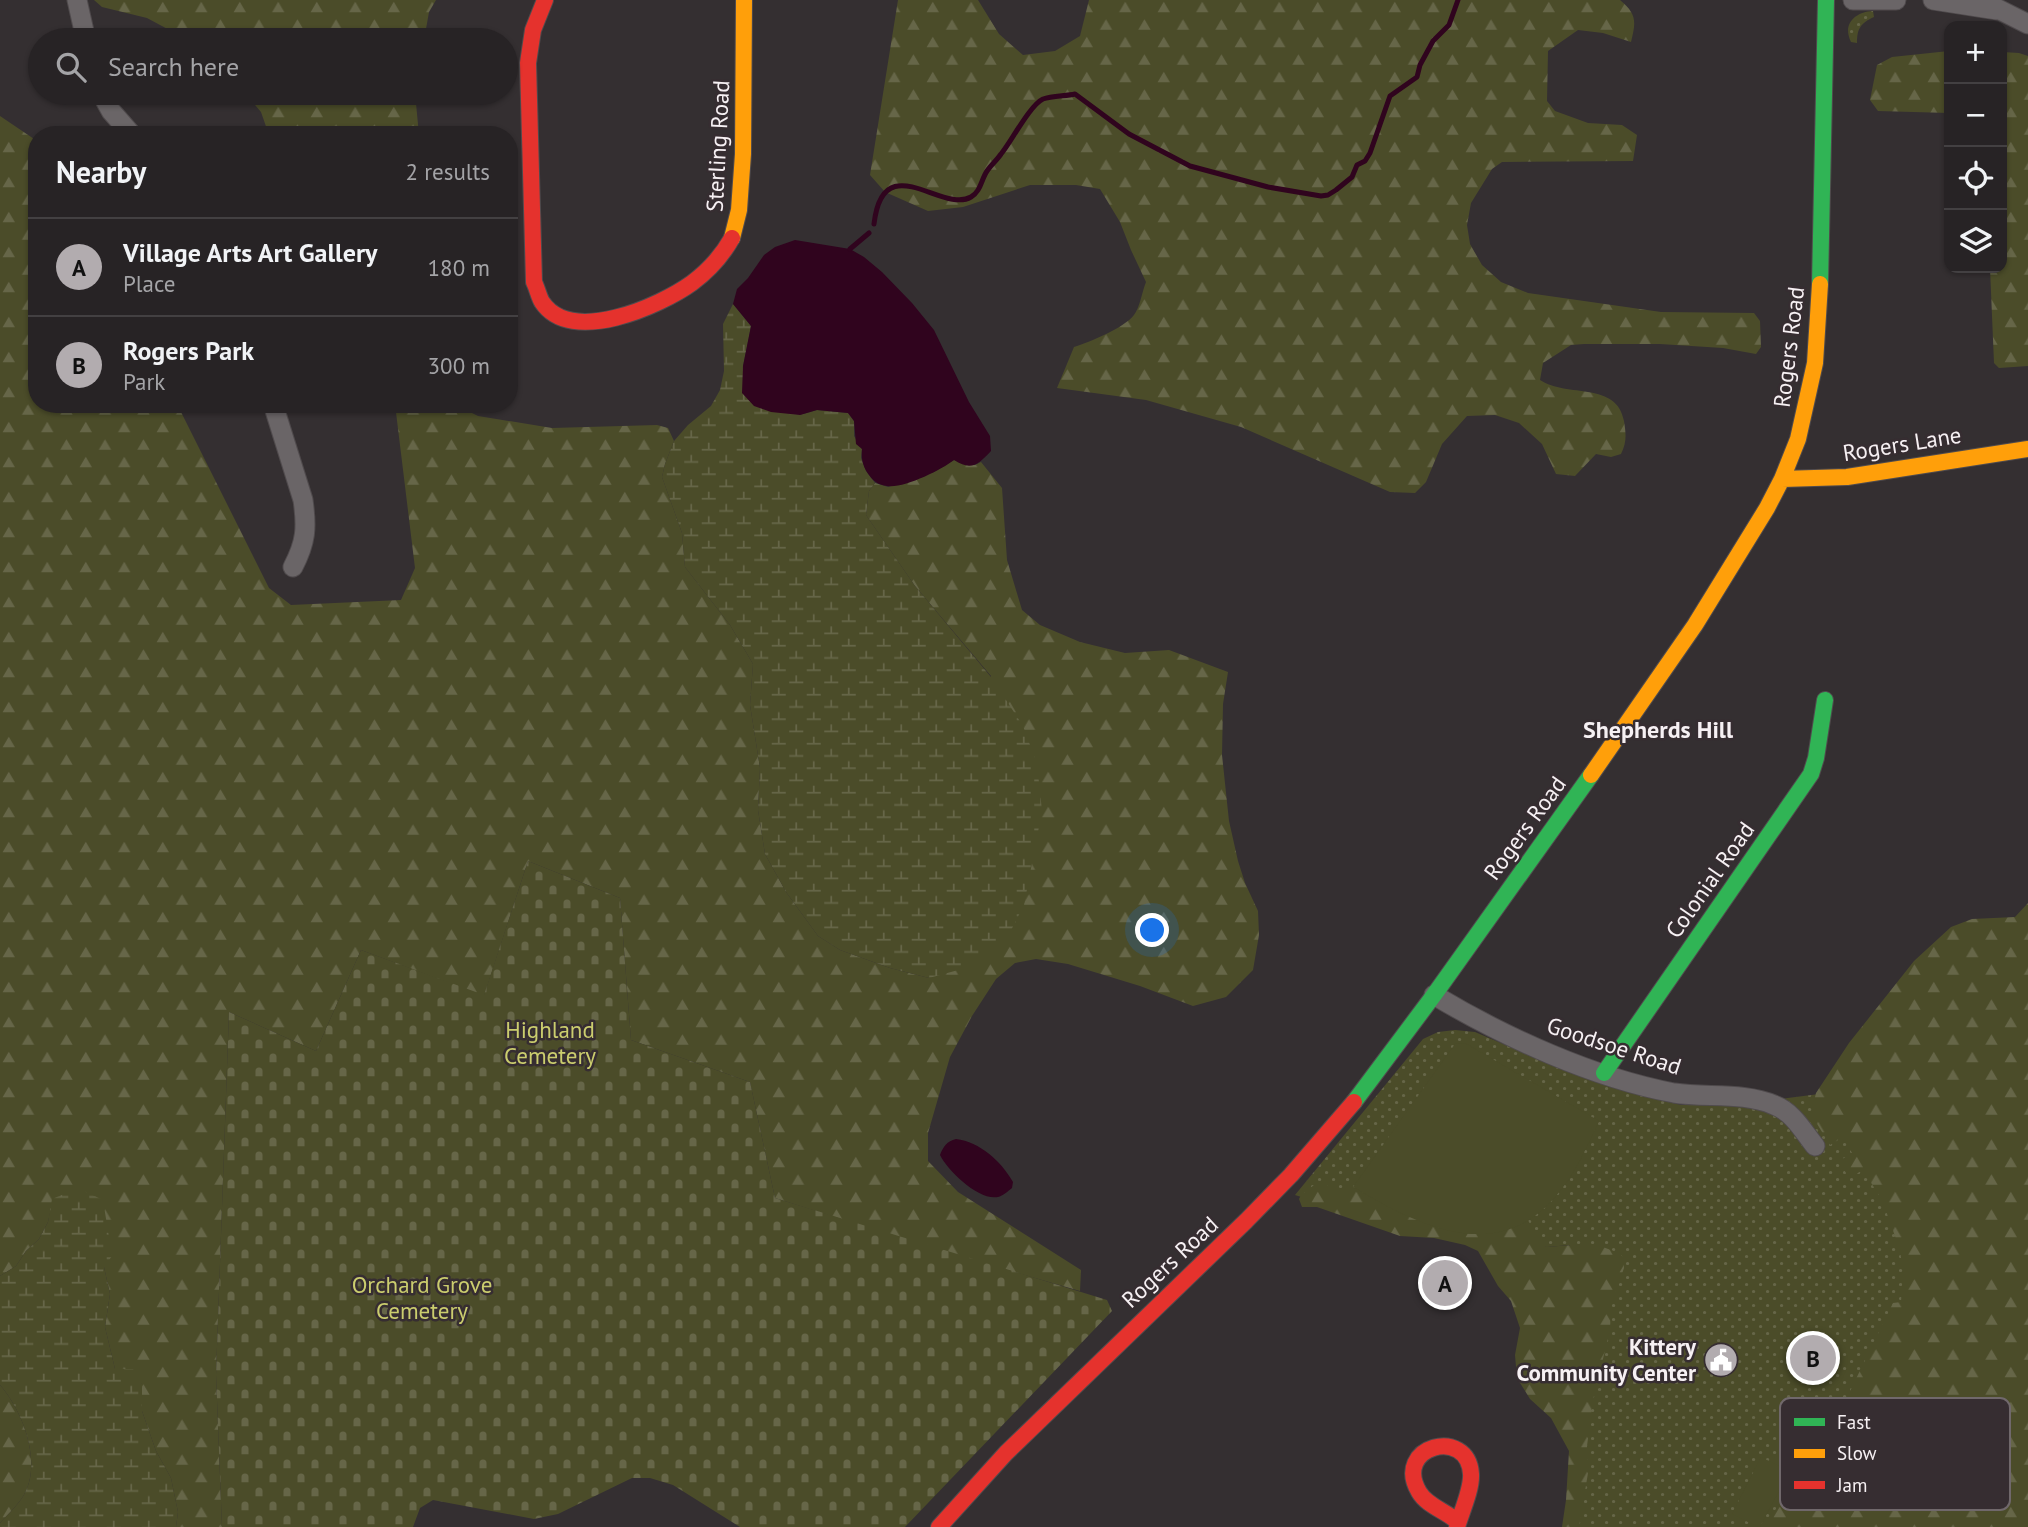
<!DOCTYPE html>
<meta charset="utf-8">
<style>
:root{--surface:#272325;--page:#2f2b2d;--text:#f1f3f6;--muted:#a4a4a7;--line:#434042;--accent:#b2acaf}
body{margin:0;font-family:"PT Sans",sans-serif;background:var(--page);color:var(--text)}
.controls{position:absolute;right:21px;top:21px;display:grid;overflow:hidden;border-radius:14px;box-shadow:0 2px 5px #0004}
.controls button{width:63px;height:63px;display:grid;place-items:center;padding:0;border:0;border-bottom:2px solid var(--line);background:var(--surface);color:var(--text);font:35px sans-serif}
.you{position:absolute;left:1153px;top:931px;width:24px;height:24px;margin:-18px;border:5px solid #fff;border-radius:50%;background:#1a73e8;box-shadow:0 0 0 10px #1a73e833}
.badge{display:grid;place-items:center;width:46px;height:46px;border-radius:50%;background:var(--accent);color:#111;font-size:23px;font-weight:700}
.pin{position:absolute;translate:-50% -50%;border:4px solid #fff;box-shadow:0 2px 7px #0006}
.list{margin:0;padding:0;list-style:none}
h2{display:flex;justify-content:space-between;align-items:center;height:91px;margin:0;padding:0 28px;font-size:30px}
h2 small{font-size:23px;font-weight:400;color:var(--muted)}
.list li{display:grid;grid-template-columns:46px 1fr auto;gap:21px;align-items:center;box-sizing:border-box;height:98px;padding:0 28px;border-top:2px solid var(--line)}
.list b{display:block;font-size:26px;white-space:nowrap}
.list p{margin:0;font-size:23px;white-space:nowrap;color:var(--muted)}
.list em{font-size:23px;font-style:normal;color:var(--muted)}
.icon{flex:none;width:38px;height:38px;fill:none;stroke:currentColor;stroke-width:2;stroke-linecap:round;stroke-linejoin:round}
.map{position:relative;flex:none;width:2028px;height:1527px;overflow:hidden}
.search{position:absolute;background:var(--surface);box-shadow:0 2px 5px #0004;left:28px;top:28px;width:490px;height:77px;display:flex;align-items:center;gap:18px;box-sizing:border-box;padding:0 24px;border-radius:38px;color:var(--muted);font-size:26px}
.panel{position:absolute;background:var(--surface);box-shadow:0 2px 5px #0004;left:28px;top:126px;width:490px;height:287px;border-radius:28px}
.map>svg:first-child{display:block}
.grass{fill:url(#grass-dots)}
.forest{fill:url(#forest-firs)}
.wetland{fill:url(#wetland-marsh)}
.cemetery{fill:url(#cemetery-stones)}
.pitch{fill:#4b4c29}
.water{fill:#30041e}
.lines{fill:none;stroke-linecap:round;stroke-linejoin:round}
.stream{stroke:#30041e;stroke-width:5}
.street-casing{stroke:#504b4d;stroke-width:21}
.fast-casing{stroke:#504b4d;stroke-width:18}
.slow-casing{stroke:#504b4d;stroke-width:18}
.jam-casing{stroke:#504b4d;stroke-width:18}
.street{stroke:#6a6567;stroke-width:19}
.fast{stroke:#30b455;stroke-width:16}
.slow{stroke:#ff9f0a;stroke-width:16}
.jam{stroke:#e5322d;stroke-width:16}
.labels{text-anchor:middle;stroke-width:5;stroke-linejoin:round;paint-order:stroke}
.street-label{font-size:23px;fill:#f6f0f3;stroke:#362d31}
.park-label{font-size:23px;fill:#cbcd6e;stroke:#362d31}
.poi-label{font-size:23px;font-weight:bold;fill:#f6f0f3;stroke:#362d31;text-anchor:end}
.neighbourhood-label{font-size:24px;font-weight:bold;fill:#f6f0f3;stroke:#362d31}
.key{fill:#362d31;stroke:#70686b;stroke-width:2}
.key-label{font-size:19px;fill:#f6f0f3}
</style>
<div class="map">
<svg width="2028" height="1527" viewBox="0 0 2028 1527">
<defs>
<pattern id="grass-dots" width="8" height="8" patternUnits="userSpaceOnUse" patternTransform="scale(1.75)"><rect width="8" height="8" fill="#4b4c29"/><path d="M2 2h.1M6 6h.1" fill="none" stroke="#666648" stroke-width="1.8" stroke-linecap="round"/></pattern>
<pattern id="forest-firs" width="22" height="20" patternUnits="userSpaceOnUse" patternTransform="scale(1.75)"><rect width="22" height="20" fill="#4b4c29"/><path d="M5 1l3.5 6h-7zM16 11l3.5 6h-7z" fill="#666648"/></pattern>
<pattern id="wetland-marsh" width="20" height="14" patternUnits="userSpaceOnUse" patternTransform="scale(1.75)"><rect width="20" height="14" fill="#4b4c29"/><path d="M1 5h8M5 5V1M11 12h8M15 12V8" fill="none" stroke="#666648"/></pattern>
<pattern id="cemetery-stones" width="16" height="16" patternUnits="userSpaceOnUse" patternTransform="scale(1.75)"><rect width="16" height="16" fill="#4b4c29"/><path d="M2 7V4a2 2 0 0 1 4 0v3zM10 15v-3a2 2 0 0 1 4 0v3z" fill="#666648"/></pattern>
</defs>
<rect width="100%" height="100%" fill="#342f31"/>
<!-- grass -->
<path class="grass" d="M1873 11 1874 17C1861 23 1857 28 1857 43L1851 42C1842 24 1855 12 1873 11Z
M1455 1030 1475 1032 1555 1066 1628 1092 1681 1105H1734L1874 1087 2028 1527H1574L1570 1245 1547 1247 1423 1235 1295 1195 1423 1039 1438 1032Z"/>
<!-- forest -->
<path class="forest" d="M94 0H436L429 12 424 40H188L147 18 102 7Z
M898 0H978L999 34 1023 55 1055 51 1080 36 1089 0H1620C1637 14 1636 22 1631 42L1603 33 1578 30 1548 51 1547 101 1555 111 1588 123 1622 125 1637 135 1633 161 1502 162 1492 169 1471 203 1467 225 1470 244 1482 265 1501 282 1528 293 1661 312 1754 313 1760 321 1761 347 1756 354 1723 348 1660 344H1584L1571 345 1543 363 1540 380C1567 398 1617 381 1624 421 1626 434 1627 442 1621 454L1611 457 1596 454 1575 476 1556 474 1542 444 1519 423 1495 415 1467 416 1442 444 1426 482 1415 493 1390 492 1241 427 1146 400 1057 388 1074 347C1090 342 1124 328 1134 315 1140 307 1142 292 1146 282L1131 250 1120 222 1100 189 1076 185H1030L963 207 928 211 885 192 870 175Z
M1949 51V113L1878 111 1870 100 1877 65 1892 57Z
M2002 52 2019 53 2028 56V366L1999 368 1994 363 1990 268H2002Z
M245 93H415L419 135H269L261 112Z
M0 116 37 141V404H177L269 588 291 605 401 600 415 568 395 404H454L478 416 552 428 657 425 668 428 674 441 665 464 662 477 682 533 685 567 730 625 753 664 750 705 760 768 758 810 765 854 786 892 818 936 840 950 890 968 929 978 991 676 915 586 866 515 869 491 875 483 888 487 934 472 954 460 975 465 981 462 1002 488 1007 560 1022 610 1040 625 1080 642 1125 653 1169 650 1228 672 1223 704 1222 755 1229 821 1238 861 1245 883 1258 911 1259 935 1253 970 1226 997 1193 1006 1140 986 1068 964 1036 959 1015 963 996 979 972 1016 950 1057 928 1133V1161L958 1192 1081 1270 1080 1291 942 1251 775 1198 750 1082 631 1040 620 898 528 861 484 996 361 950 316 1051 229 1012 216 1375 222 1527H176L178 1512 171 1478 156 1451 142 1411V1384L115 1369 105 1327 110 1294 104 1267 53 1199 48 1222 39 1239 26 1251 16 1266 0 1276Z
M2028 903V1527H1767L1796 1468 1805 1456 1819 1463 1827 1447 1810 1438 1834 1424 1893 1303 1901 1302 1903 1273 1900 1250 1882 1200 1863 1170 1849 1178 1839 1161 1852 1153 1843 1137 1830 1145 1811 1114 1816 1093 1849 1043 1914 961 1951 927 1972 919 2015 917Z
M1318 1182 1342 1190 1353 1187C1371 1197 1388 1206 1407 1215 1450 1234 1484 1244 1528 1220L1539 1242 1546 1247 1572 1245 1600 1246 1619 1253 1623 1257 1624 1268 1611 1305 1610 1330 1593 1400 1587 1446 1588 1473 1579 1527H1562L1566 1500 1569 1451 1551 1418 1530 1399 1517 1378 1515 1355 1520 1328 1511 1301 1498 1286 1478 1251 1465 1245 1434 1238 1400 1236 1317 1207H1302L1299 1199 1301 1195Z
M0 1385C23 1411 44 1465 22 1498 16 1507 7 1515 0 1523Z"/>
<!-- wetland -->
<path class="wetland" d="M733 304 751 326 743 366 800 415 817 410 848 413 854 421V436L862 449 861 458 866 471 875 483 869 491 866 515 915 586 991 677 1023 726 1037 764 1042 811 1024 905 1007 938 962 969 929 978 890 968 840 950 818 936 786 892 765 854 758 810 760 768 750 705 753 664 730 625 685 567 682 533 662 477 665 464 674 441 688 425 711 406 720 390 724 371 723 324Z
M69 1192H86L103 1200 112 1256 104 1267 110 1294 105 1327 115 1369H133L142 1384V1411L156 1451 171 1478 178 1512 176 1527H0V1523C7 1515 16 1507 22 1498 44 1465 23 1411 0 1385V1276L16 1266 26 1251 39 1239 48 1222 52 1199Z"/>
<!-- cemetery -->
<path class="cemetery" d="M528 861 620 898 631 1040 750 1082 775 1198 1107 1300 1112 1311 905 1527H740L673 1485 650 1478H632L558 1514 534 1519 433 1500 420 1508 413 1527H222L216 1375 229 1012 316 1051 361 950 484 995Z"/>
<!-- pitch -->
<path class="pitch" d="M1465 1043 1599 1121C1587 1147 1575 1174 1556 1196 1497 1266 1417 1225 1353 1187L1455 1044Z
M1761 1457 1789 1471 1760 1527H1758L1732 1514Z"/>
<!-- water -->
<path class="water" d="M795 240 850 249 864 257 882 272 912 303 934 330 969 402 990 436 991 451C978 465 971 471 954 460 941 470 903 489 887 486 879 485 874 482 869 475 863 467 861 459 862 449L856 444 854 421 848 413 817 410 800 415 771 412 754 406 742 393 743 366 751 326 733 304 737 289 748 278 764 255 775 247Z
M956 1139C980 1142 1001 1161 1013 1182L1012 1188C1008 1191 1003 1196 998 1197 979 1201 948 1171 940 1155 943 1147 947 1141 956 1139Z"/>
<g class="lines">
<!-- stream -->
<path class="stream" d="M874 224C883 146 942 214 971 197 981 191 981 180 987 171 991 165 997 160 1001 154 1011 142 1030 105 1043 99 1052 96 1066 96 1075 94L1129 134 1190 166 1268 187 1321 196 1328 195 1336 190 1352 177 1357 165 1365 161 1370 153 1390 96 1417 77 1420 65 1433 41 1449 25 1458 0
M850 249 869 233"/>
<!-- street casing -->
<g class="street-casing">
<path id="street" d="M77 0 86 40
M1853 0H1896
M1933 0 1997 10
M1988 4 2028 24
M101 93 111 111 132 135
M273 404 303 500C307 528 306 542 293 567
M1434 995C1504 1037 1594 1078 1674 1093 1707 1098 1744 1092 1774 1105 1793 1112 1803 1131 1815 1146"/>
</g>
<!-- fast casing -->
<g class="fast-casing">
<path id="fast" d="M1820 284 1826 0
M1604 1073 1811 774 1816 758 1825 700
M1354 1102 1434 995 1591 775"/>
</g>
<!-- slow casing -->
<g class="slow-casing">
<path id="slow" d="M732 238 739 210 743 154 744 0
M1782 479 1847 477 2028 449
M1591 775 1695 625 1767 508 1782 479 1798 439 1815 363 1820 284"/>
</g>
<!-- jam casing -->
<g class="jam-casing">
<path id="jam" d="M545 0 533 30 528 63 534 282C537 288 539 297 542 302 571 346 660 306 692 283 708 271 722 256 732 238
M939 1527 1006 1453 1246 1221 1291 1175 1354 1102
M1457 1527C1461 1513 1472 1489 1471 1474 1468 1426 1392 1446 1419 1492 1427 1506 1446 1511 1458 1522"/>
</g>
<!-- street -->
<use href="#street" class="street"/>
<!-- fast -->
<use href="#fast" class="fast"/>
<!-- slow -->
<use href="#slow" class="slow"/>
<!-- jam -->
<use href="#jam" class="jam"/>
</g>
<!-- icons -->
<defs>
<g id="civic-disc" transform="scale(1.75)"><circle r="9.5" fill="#b2acaf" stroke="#362d31"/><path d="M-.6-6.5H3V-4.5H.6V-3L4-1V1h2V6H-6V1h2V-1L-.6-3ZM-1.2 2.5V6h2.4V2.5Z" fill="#fff"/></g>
</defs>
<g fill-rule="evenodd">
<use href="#civic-disc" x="1721" y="1360"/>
</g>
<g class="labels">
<!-- street labels -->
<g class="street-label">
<text transform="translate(718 146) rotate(-87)" y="8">Sterling Road</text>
<text transform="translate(1789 347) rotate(-83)" y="8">Rogers Road</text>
<text transform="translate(1902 444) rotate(-9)" y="8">Rogers Lane</text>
<text transform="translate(1525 828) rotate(-54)" y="8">Rogers Road</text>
<text transform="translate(1710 880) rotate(-55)" y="8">Colonial Road</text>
<text transform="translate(1614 1046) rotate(18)" y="8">Goodsoe Road</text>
<text transform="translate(1170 1262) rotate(-43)" y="8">Rogers Road</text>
</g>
<!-- park labels -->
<g class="park-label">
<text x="550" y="1038">Highland<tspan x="550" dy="26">Cemetery</tspan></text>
<text x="422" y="1293">Orchard Grove<tspan x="422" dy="26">Cemetery</tspan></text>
</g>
<!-- poi labels -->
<g class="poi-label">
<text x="1696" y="1355">Kittery<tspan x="1696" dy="26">Community Center</tspan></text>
</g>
<!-- neighbourhood labels -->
<g class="neighbourhood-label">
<text x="1658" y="738">Shepherds Hill</text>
</g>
</g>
<!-- legend -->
<rect x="1780" y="1398" width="230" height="112" rx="10" class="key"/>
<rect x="1794" y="1418" width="31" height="8" fill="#30b455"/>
<rect x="1794" y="1449" width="31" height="9" fill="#ff9f0a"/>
<rect x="1794" y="1481" width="31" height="8" fill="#e5322d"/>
<g class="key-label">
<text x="1837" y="1429">Fast</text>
<text x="1837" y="1460">Slow</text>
<text x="1837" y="1492">Jam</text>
</g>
</svg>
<div class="controls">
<button>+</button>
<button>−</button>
<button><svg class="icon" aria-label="locate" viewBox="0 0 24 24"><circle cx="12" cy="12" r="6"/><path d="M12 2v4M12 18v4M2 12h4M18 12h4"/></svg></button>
<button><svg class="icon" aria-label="layers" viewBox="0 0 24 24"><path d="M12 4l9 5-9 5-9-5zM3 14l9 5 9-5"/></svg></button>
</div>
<div class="you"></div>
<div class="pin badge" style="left:1445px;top:1283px">A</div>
<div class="pin badge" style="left:1813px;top:1358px">B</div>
<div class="search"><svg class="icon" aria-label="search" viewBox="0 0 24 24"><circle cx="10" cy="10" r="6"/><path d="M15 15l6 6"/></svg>Search here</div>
<section class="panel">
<h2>Nearby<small>2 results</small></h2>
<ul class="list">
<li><span class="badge">A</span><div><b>Village Arts Art Gallery</b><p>Place</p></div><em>180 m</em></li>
<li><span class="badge">B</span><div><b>Rogers Park</b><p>Park</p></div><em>300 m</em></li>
</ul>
</section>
</div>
